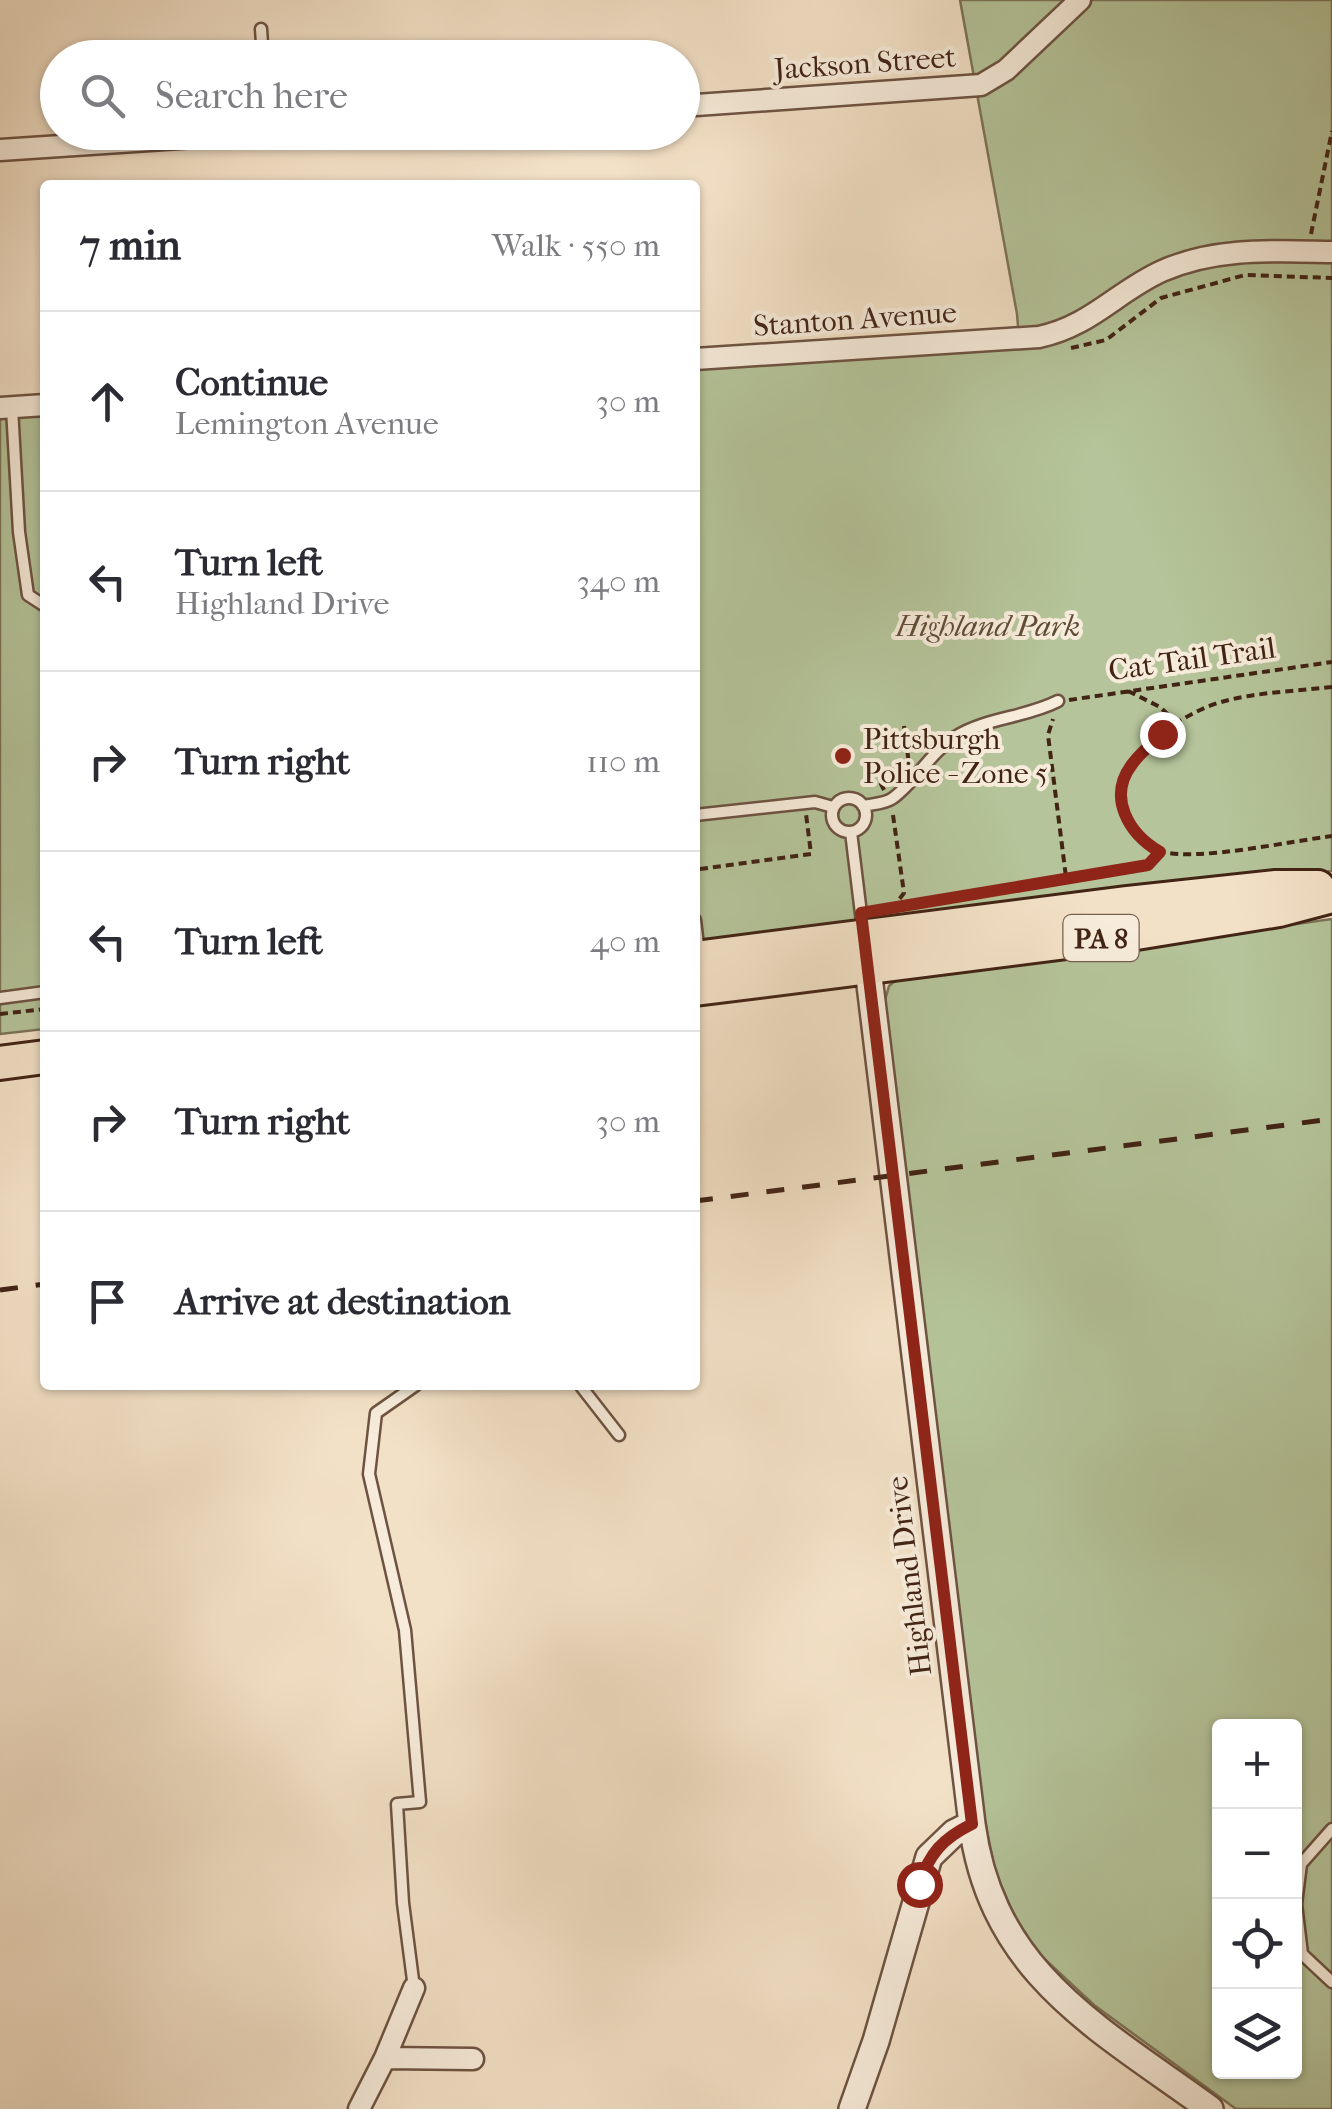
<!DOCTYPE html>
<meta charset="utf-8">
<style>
:root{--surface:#fff;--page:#f2f2f3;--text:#2b2b33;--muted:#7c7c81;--line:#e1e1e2}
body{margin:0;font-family:"IM FELL French Canon",serif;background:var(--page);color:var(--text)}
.controls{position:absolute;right:30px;bottom:30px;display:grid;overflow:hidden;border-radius:10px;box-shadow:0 2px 8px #0004}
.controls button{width:90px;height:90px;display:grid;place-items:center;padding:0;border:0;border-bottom:2px solid var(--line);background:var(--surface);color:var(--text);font:50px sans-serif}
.stop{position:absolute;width:30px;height:30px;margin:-22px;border:8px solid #8f2418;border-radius:50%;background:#fff}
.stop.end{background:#8f2418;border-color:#fff;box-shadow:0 2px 10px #0008}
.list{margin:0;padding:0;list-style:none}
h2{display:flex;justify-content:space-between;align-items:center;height:130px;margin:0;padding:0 40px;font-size:42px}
h2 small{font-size:32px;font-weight:400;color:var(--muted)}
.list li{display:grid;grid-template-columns:65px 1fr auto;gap:30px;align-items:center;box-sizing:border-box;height:180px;padding:0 40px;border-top:2px solid var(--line)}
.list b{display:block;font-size:38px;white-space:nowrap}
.list p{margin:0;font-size:32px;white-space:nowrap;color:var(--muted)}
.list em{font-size:32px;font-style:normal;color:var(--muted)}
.icon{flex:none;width:55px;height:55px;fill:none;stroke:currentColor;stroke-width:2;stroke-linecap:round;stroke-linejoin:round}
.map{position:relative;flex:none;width:1332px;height:2109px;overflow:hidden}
.search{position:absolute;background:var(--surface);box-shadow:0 2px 8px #0004;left:40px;top:40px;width:660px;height:110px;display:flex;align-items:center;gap:25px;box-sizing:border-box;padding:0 35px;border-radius:55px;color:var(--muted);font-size:38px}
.panel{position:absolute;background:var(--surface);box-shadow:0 2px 8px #0004;left:40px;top:180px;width:660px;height:1210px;border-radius:10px}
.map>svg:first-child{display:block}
.green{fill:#b5c49a;stroke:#7c7458;stroke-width:2.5;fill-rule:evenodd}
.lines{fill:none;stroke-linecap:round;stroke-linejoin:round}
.service-casing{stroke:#6e5342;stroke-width:15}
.minor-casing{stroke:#6e5342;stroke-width:25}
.tertiary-casing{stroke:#6e5342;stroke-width:30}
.trunk-casing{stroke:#422415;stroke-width:38}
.path{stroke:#422415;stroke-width:4;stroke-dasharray:8 5;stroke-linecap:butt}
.service{stroke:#f7ecdb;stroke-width:10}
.minor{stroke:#f7ecdb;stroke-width:20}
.tertiary{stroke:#f7ecdb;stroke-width:25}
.trunk{stroke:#f3e1c7;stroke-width:32}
.rail{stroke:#422415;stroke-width:5;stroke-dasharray:18 18;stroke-linecap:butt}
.route{stroke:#8f2418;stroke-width:12}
.poi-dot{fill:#8f2418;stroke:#f7ecdb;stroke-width:4}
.labels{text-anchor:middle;stroke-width:8;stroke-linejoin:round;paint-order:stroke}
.shield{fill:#f7ecdb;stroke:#786050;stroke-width:2.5}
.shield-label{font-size:28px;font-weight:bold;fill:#422415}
.street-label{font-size:30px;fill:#422415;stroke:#f7ecdb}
.park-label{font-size:30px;font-style:italic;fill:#5f4c36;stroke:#f7ecdb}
.poi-label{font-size:30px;fill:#422415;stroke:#f7ecdb;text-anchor:start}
</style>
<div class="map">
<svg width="1332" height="2109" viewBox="0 0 1332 2109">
<rect width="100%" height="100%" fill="#f3e1c7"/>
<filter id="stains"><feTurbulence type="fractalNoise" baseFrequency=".002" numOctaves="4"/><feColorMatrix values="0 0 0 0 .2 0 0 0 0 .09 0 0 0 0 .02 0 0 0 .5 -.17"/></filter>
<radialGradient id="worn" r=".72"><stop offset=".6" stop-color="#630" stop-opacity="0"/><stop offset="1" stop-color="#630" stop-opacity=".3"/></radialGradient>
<!-- green -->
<path class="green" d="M960 0H1332V871L695 949V359L1019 339 1017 314Z
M45 405V1029L0 1034V408Z
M1332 919V2109H1236L1094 2005 1037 1952 1015 1918 995 1871 983 1811 884 1004 889 986 895 981ZM1220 1726H1294V2072H1220Z"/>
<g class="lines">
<!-- service casing -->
<g class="service-casing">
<path id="service" d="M261 29 263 58
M12 408 19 532 28 595 45 606
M832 815a17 17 0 1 1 34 0a17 17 0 1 1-34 0Z
M863 806C872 804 885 804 893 798 916 781 930 753 955 737 987 717 1025 718 1058 701
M695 815 815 802 833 807
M851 832 863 930
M695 920 699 954
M0 998 45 992
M580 1385 619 1435
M1332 1829 1301 1864 1296 1904 1302 1954 1332 1982
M414 1988 403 1903 397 1804 420 1802 405 1630 369 1474 376 1413 416 1385"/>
</g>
<!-- minor casing -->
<g class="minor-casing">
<path id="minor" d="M682 106 981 85 1006 70 1080 0
M0 150 272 132
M695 359 1039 337C1091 326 1116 292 1162 271 1216 247 1275 251 1332 252
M0 408 45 405
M385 2058 473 2059
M359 2109 385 2058 414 1988"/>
</g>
<!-- tertiary casing -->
<g class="tertiary-casing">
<path id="tertiary" d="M866 952 972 1824C992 1974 1099 2028 1210 2109
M852 2109 876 2041 929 1857 954 1833 972 1824"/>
</g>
<!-- trunk casing -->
<g class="trunk-casing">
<path id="trunk" d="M695 958 1126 903 1276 887H1318
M695 989 1130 934 1279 910 1332 896
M0 1063 45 1057"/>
</g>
<!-- path -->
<path class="path" d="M1311 234 1332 131
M1071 348 1106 340 1161 298 1245 275 1332 278
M1332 687C1297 691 1259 692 1225 701 1183 711 1111 760 1123 810 1128 829 1143 847 1163 852 1199 861 1292 841 1332 836
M1128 691 1160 707 1177 723
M1069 700 1332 662
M904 726 909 764
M884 790 879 780 881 771 902 768
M893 815 904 893 898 901 899 908
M700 869 811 854 806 814
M1065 877 1149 865 1159 853
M927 901 1066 877 1048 735 1053 719
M0 1014 45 1009"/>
<!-- service -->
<use href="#service" class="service"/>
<!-- minor -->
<use href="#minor" class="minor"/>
<!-- tertiary -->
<use href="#tertiary" class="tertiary"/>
<!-- trunk -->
<use href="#trunk" class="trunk"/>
<!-- rail -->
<path class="rail" d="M695 1201 1332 1119
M0 1290 45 1284"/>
</g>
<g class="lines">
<!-- route -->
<path class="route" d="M919 1884C930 1853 942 1839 972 1824L861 913 1148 865 1160 852C1129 834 1106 797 1133 763 1141 752 1153 743 1162 734"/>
</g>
<!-- markers -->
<circle class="poi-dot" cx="843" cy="756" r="10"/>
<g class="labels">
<!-- shield labels -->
<rect class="shield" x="1063.5" y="915" width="75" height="46" rx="8"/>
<g class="shield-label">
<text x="1101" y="948">PA 8</text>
</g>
<!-- street labels -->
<g class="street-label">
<text transform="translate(865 63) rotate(-4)" y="10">Jackson Street</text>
<text transform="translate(855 319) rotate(-4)" y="10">Stanton Avenue</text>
<text transform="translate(1192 659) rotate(-8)" y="10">Cat Tail Trail</text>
<text transform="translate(909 1576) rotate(-97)" y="10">Highland Drive</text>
</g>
<!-- park labels -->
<g class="park-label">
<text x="988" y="636">Highland Park</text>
</g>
<!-- poi labels -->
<g class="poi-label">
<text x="863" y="749">Pittsburgh<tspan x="863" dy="34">Police - Zone 5</tspan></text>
</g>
</g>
<rect width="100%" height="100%" filter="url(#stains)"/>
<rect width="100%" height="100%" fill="url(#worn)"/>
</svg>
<div class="controls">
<button>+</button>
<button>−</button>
<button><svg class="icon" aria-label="locate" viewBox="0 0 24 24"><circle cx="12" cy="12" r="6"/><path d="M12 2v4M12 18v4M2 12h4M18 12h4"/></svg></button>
<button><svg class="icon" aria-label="layers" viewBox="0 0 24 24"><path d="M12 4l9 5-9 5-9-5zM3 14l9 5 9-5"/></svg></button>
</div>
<div class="stop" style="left:919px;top:1884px"></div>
<div class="stop end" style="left:1162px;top:734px"></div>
<div class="search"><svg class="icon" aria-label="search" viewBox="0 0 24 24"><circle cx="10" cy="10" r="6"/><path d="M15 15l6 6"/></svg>Search here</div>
<section class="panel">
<h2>7 min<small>Walk · 550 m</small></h2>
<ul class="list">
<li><svg class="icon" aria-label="ahead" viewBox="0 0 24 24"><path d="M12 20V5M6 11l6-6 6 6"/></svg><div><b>Continue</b><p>Lemington Avenue</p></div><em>30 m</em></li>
<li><svg class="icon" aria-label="left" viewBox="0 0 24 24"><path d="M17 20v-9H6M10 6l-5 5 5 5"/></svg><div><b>Turn left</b><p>Highland Drive</p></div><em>340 m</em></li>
<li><svg class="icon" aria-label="right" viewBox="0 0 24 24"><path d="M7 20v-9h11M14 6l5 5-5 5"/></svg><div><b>Turn right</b></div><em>110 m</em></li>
<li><svg class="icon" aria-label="left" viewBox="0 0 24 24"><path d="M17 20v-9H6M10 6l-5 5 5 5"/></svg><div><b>Turn left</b></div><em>40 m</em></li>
<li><svg class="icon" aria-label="right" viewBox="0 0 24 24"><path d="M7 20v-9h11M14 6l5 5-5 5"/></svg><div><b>Turn right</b></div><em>30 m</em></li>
<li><svg class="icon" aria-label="arrive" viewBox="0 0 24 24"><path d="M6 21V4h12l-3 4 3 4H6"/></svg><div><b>Arrive at destination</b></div></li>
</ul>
</section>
</div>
